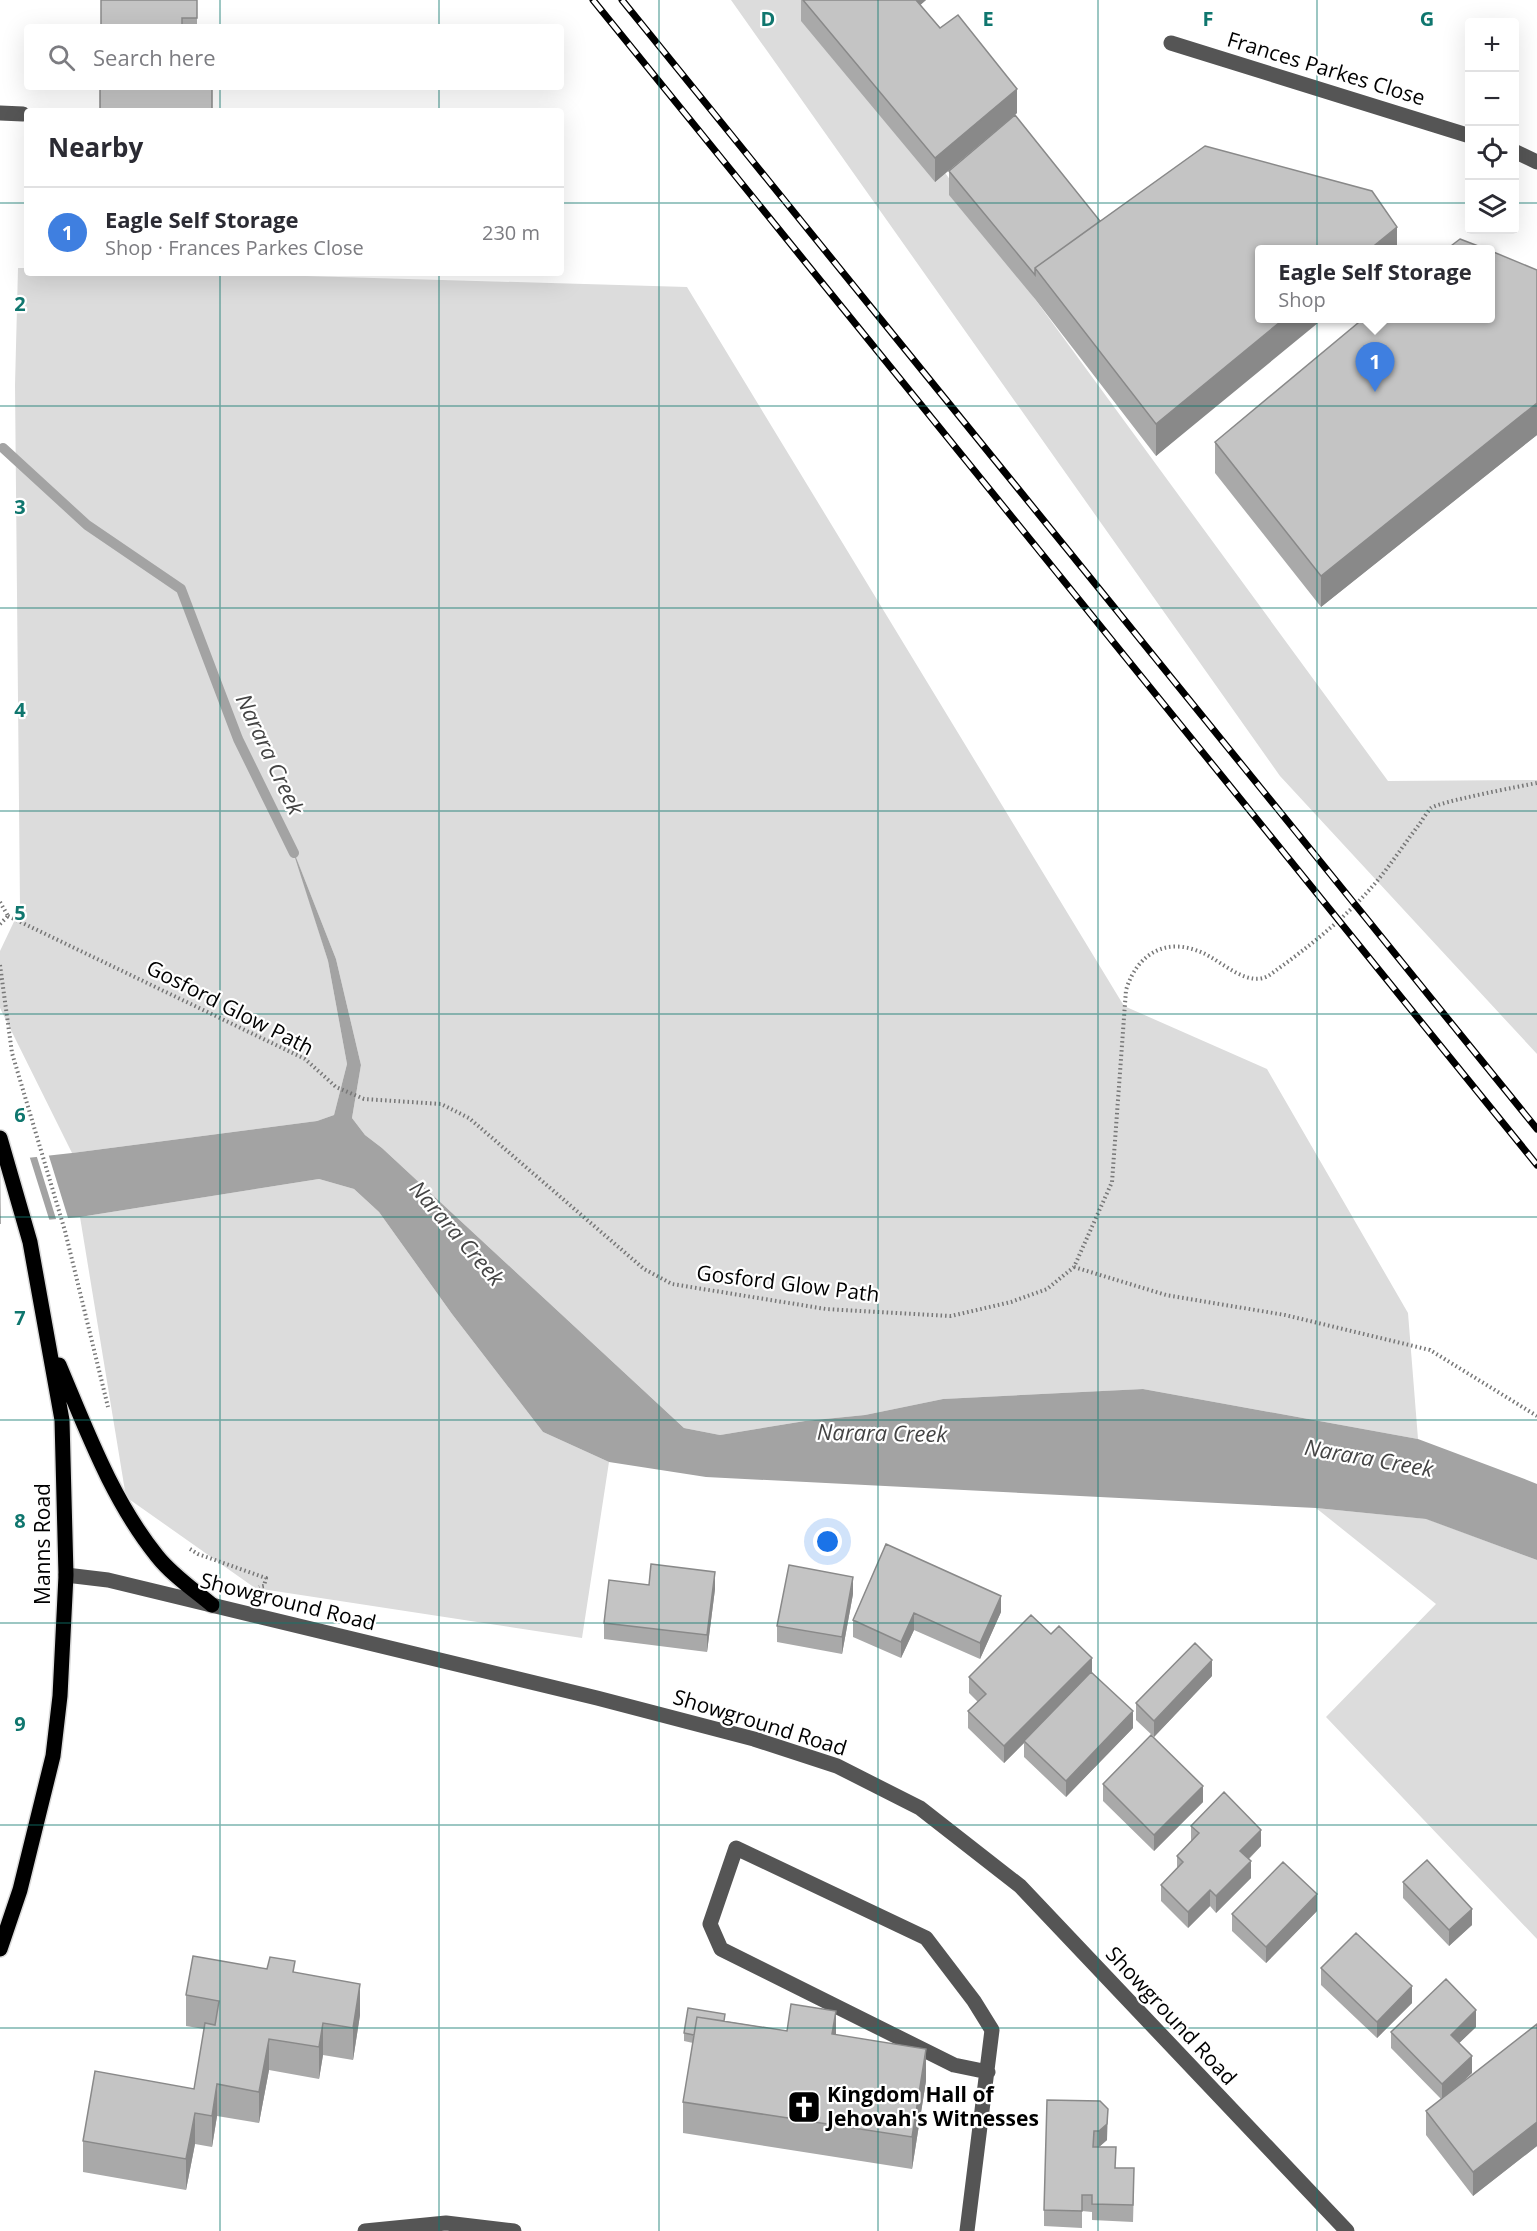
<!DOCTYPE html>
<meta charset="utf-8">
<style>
:root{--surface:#fff;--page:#f2f2f3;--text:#2b2b33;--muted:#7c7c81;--line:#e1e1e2;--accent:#000}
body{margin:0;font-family:"Open Sans",sans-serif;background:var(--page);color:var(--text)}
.controls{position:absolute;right:18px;top:18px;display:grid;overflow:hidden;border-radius:6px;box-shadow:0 6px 24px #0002}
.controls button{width:54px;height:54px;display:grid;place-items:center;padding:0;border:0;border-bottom:2px solid var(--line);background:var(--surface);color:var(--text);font:30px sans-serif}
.you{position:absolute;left:828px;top:1542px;width:21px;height:21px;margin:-15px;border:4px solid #fff;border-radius:50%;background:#1a73e8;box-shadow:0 0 0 9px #1a73e833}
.badge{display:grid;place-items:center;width:39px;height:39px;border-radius:50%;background:var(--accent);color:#fff;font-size:20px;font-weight:700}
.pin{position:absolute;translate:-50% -50px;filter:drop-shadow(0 2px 3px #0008)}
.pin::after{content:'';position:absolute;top:32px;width:21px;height:18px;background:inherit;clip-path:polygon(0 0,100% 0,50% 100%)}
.popup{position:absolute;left:1255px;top:245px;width:240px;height:78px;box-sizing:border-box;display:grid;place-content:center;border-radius:6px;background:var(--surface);filter:drop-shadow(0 2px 4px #0005);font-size:20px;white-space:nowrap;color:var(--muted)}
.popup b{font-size:22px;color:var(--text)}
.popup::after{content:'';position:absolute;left:50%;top:100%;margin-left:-12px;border:12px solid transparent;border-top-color:var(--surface)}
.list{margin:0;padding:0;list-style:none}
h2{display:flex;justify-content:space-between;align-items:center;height:78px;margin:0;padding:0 24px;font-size:26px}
h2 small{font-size:20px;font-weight:400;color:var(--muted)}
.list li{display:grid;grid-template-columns:39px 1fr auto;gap:18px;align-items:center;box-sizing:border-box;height:90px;padding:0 24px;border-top:2px solid var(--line)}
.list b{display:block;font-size:22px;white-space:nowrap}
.list p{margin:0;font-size:20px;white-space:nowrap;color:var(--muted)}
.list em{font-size:20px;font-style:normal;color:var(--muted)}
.icon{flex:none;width:33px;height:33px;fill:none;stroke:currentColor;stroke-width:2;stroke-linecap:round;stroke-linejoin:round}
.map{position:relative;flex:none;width:1537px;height:2231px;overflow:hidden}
.search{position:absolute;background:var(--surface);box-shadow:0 6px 24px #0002;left:24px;top:24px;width:540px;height:66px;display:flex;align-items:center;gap:15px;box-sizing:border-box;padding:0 21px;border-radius:6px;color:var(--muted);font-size:22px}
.panel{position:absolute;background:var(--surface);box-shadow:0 6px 24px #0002;left:24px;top:108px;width:540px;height:168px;border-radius:6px}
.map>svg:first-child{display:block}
.green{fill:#dcdcdc}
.water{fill:#a3a3a3}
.pier{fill:#fff}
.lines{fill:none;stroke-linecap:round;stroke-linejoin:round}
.stream{stroke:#a3a3a3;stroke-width:10}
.major-casing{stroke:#dbdbdb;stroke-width:18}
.path{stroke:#777;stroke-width:4;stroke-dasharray:1.5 3;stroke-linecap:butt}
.minor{stroke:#555;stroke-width:15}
.major{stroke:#000;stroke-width:15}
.rail-casing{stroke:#000;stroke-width:7}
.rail{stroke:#fff;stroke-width:4.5;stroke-dasharray:14;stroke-linecap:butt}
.wall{fill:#a9a9a9}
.shaded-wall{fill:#898989}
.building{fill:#c4c4c4;stroke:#898989;stroke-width:1.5}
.grid{fill:none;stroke:#0f766e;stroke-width:1.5;stroke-opacity:0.55}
.labels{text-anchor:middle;stroke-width:4.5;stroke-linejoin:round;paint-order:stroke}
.street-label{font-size:21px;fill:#000;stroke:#fff}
.poi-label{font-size:21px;font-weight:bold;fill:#000;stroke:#fff;text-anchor:start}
.water-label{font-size:22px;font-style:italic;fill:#444;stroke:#fff}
.grid-label{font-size:20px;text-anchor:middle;font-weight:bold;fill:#0f766e;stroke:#fff;stroke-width:4.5;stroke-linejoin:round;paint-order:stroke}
</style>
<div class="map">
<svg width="1537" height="2231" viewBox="0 0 1537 2231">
<rect width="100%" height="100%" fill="#fff"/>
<!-- green -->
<path class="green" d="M731 0H822L1035 299 1388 781 1537 780V1054L1280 776Z
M18 268H27V273H199L687 287 1124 1006 1267 1069 1408 1313 1418 1439 1143 1389 943 1399 865 1415 805 1421 720 1435 684 1428 382 1148 365 1135 352 1118 361 1065 336 959 295 855 328 961 347 1064 334 1115 317 1121 72 1153 0 1008V951L20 909 15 385Z
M319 1179 354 1189 379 1212 452 1314 543 1432 609 1462 582 1638 255 1588 126 1497 80 1217Z
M1316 1508 1427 1519 1537 1560V1939L1326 1717 1436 1604Z"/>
<!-- water -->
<path class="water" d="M290 842 336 959 361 1065 352 1118 365 1135 382 1148 684 1428 720 1435 805 1421 865 1415 943 1399 1143 1389 1418 1439 1527 1480 1537 1484V1560L1426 1519 1316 1508 706 1477 609 1462 543 1432 452 1314 379 1212 354 1189 319 1179 80 1217 0 1224V1161L72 1153 317 1121 334 1115 347 1064 328 961Z"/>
<!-- pier -->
<path class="pier" d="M48 1153 69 1221 57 1222 36 1154Z
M29 1155 50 1222 1 1227 0 1158Z"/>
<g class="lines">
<!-- stream -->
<path class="stream" d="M3 448 87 525 181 589 238 739 294 853"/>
<!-- major casing -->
<g class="major-casing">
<path id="major" d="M0 1138 30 1242 62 1420 66 1575 60 1696 53 1756 20 1890 0 1949
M59 1365C87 1431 112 1500 157 1556 172 1575 194 1590 212 1605"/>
</g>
<!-- path -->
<path class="path" d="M24 80H27
M0 902 8 916
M8 916 305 1059 336 1087 364 1099 441 1104 469 1118 644 1269 672 1284 826 1309 951 1316 1011 1302 1047 1289 1074 1267 1112 1182 1126 990C1137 954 1166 936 1203 953 1223 962 1250 990 1271 974 1306 949 1343 920 1371 888 1388 869 1402 847 1418 826 1422 821 1426 813 1431 808 1438 802 1521 786 1537 783
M0 924 8 916
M0 965 12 1053 65 1231 108 1407
M1074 1267 1166 1295 1285 1315 1430 1350 1537 1416
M190 1549 198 1554 266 1578 264 1586 259 1587"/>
<!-- minor -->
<path class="minor" d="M1171 43 1470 136
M0 113 23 114
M1514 151 1537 162
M66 1575 108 1580 597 1698 754 1739 837 1766 920 1808 1020 1886 1347 2231
M365 2231 446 2223 514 2231
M967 2231 992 2030 974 2001 926 1938 736 1848 710 1924 721 1949 954 2065 988 2072"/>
<!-- major -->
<use href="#major" class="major"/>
<!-- rail casing -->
<g class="rail-casing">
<path id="rail" d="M593 0 1537 1165
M622 0 1537 1129"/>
</g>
<!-- rail -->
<use href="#rail" class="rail"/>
</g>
<!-- wall -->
<path class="wall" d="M197 0V27H101Z
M801 0H926L920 5 1017 113 935 182 801 21Z
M949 171 1100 221 1397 249 1156 456 1035 299 949 195Z
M1537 270V435L1321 607 1215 473V442Z
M886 1544 1001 1612 980 1659 914 1630 901 1658 853 1637V1620Z
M649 1585 715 1589 707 1652 604 1639V1623Z
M853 1594 842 1654 777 1642V1626Z
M1092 1673 1133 1728 1066 1797 1024 1757V1743L1004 1763 968 1728V1711L978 1702 969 1693V1677Z
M1212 1676 1154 1737 1136 1720V1703Z
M1103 1784 1203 1802 1154 1851 1103 1801Z
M1191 1826 1261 1846 1249 1859 1251 1878 1216 1913 1210 1906 1188 1928 1161 1901V1885L1177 1869V1856L1191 1841Z
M1403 1882 1472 1925 1449 1946 1403 1898Z
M1317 1911 1266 1963 1232 1931V1914Z
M1321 1968 1412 2003 1377 2038 1321 1985Z
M295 1972 360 2015 353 2060 323 2055 319 2079 269 2070 259 2123 217 2116 212 2147 195 2144 186 2190 83 2172V2141L194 2089 204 2029 186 2026V1995Z
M725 2021 787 2031 836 2035 926 2081 912 2169 683 2133V2102L693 2043 684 2041V2033Z
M1537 2024V2146L1473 2196 1426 2135V2111L1441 2099 1391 2048V2032L1476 2027 1459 2043 1472 2073 1459 2085Z
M1100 2101 1107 2140 1099 2147 1116 2168 1134 2185 1133 2222 1092 2220V2212L1082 2211V2228L1044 2226V2210Z"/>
<!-- shaded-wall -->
<path class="shaded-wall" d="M908 0H926L908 16Z
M1017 89V113L935 182V158Z
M1397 227V249H1370Z
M1285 318H1324L1156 456V424Z
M1537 403V435L1321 607V576Z
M715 1572V1589L707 1652V1635Z
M853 1577V1594L842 1654V1637Z
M1001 1596V1612L980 1659V1643Z
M914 1613V1630L901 1658V1642Z
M1092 1658V1675L1024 1741V1743L1004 1763V1746Z
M1212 1660V1676L1154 1737V1721Z
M1133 1711V1728L1066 1797V1781Z
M1203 1786V1802L1154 1851V1835Z
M1261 1830V1846L1240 1867V1851Z
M1251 1861V1878L1216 1913V1896Z
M1210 1890V1906L1188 1928V1912Z
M1317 1894V1911L1266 1963V1947Z
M1472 1909V1925L1449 1946V1930Z
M360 1984V2015L353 2060V2028Z
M1412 1986V2003L1377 2038V2022Z
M1476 2010V2027L1451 2051V2035Z
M836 2011V2042L832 2034Z
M323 2023V2055L319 2079V2047Z
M269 2039V2070L259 2123V2092Z
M926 2049V2081L912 2169V2137Z
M1472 2056V2073L1442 2101V2084Z
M217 2084V2116L212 2147V2116Z
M1108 2109 1107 2140 1099 2147V2131Z
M195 2113V2144L186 2190V2159Z
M1537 2122V2146L1473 2196V2172Z"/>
<!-- building -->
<path class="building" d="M101 0H197V18H182V27H101Z
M803 0H916L940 28 958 15 1017 89 935 158Z
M100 87H212V111H100Z
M1015 115 1100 221 1035 268V275L949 171Z
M1205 146 1372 191 1397 227 1370 249H1260V318H1285L1156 424 1035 268Z
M1460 239 1486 249H1447Z
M1491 251 1537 270V403L1321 576 1215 442 1364 318H1491Z
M886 1544 1001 1596 980 1643 914 1613 901 1642 853 1620Z
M651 1564 715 1572 707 1635 604 1623 609 1580 649 1585Z
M789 1565 853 1577 842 1637 777 1626Z
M1031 1615 1051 1634 1059 1626 1092 1658 1004 1746 968 1711 986 1694 969 1677Z
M1195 1643 1212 1660 1154 1721 1136 1703Z
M1091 1672 1133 1711 1066 1781 1024 1741Z
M1151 1735 1203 1786 1154 1835 1103 1784Z
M1224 1792 1261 1830 1240 1851 1251 1861 1216 1896 1210 1890 1188 1912 1161 1885 1183 1862 1177 1856 1199 1833 1191 1826Z
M1427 1860 1472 1909 1449 1930 1403 1882Z
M1283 1862 1317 1894 1266 1947 1232 1914Z
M1356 1933 1412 1986 1377 2022 1321 1968Z
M193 1956 267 1969 270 1957 295 1961 293 1972 360 1984 353 2028 323 2023 319 2047 269 2039 259 2092 217 2084 212 2116 195 2113 186 2159 83 2141 95 2071 194 2089 205 2023 215 2025 219 2001 186 1995Z
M1446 1979 1476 2010 1451 2035 1472 2056 1442 2084 1391 2032Z
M791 2004 836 2011 832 2034 926 2049 912 2137 683 2102 697 2017 787 2031Z
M688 2008 725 2014 724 2021 697 2017 694 2035 684 2033Z
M1537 2024V2122L1473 2172 1426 2111Z
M1047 2100 1100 2101 1108 2109 1107 2124 1099 2131H1094L1093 2147H1116L1115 2168H1134L1133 2205 1092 2204V2195H1082V2211L1044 2210Z"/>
<!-- grid -->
<path class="grid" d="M220 0V27M439 0V27M659 0V2231M878 0V2231M1098 0V2231M1317 0V2231M220 87V111M439 87V111M0 203H27M561 203H1470M1514 203H1537M220 273V2231M439 273V2231M0 406H1537M0 608H1537M0 811H1537M0 1014H1537M0 1217H1537M0 1420H1537M0 1623H1537M0 1825H1537M0 2028H1537"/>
<!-- icons -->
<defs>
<g id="church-square" transform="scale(1.725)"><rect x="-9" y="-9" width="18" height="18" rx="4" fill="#000" stroke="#fff"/><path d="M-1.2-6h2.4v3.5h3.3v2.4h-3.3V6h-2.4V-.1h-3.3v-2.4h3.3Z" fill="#fff"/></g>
</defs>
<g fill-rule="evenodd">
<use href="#church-square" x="804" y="2107"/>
</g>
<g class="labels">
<!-- street labels -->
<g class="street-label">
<text transform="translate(1326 69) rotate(17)" y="7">Frances Parkes Close</text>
<text transform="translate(230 1008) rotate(27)" y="7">Gosford Glow Path</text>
<text transform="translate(788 1284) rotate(7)" y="7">Gosford Glow Path</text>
<text transform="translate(43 1544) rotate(-90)" y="7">Manns Road</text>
<text transform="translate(288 1602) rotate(14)" y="7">Showground Road</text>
<text transform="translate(760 1723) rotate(17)" y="7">Showground Road</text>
<text transform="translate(1171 2016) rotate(47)" y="7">Showground Road</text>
</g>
<!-- poi labels -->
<g class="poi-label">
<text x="827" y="2102">Kingdom Hall of<tspan x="827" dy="24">Jehovah's Witnesses</tspan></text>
</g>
<!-- water labels -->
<g class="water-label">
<text transform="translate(270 754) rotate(65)" y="8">Narara Creek</text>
<text transform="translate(457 1233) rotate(49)" y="8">Narara Creek</text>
<text transform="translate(882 1433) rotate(1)" y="8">Narara Creek</text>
<text transform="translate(1369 1458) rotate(10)" y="8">Narara Creek</text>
</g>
</g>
<g class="grid-label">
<text x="768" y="26">D</text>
<text x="988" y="26">E</text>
<text x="1208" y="26">F</text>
<text x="1427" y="26">G</text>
<text x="20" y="311">2</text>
<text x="20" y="514">3</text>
<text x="20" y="717">4</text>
<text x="20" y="920">5</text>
<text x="20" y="1122">6</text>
<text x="20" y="1325">7</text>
<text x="20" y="1528">8</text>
<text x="20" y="1731">9</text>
</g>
</svg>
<div class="controls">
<button>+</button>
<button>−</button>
<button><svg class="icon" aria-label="locate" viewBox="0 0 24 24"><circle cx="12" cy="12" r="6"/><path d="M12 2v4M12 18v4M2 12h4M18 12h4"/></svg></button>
<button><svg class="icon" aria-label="layers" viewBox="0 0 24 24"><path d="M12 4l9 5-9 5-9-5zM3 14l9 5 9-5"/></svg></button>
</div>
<div class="you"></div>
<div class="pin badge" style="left:1375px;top:392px;background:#3f7fe0">1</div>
<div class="popup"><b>Eagle Self Storage</b>Shop</div>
<div class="search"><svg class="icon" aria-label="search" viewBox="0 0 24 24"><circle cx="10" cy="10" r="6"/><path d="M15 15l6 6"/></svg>Search here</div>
<section class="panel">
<h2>Nearby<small></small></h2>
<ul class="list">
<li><span class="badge" style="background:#3f7fe0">1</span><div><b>Eagle Self Storage</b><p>Shop · Frances Parkes Close</p></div><em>230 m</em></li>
</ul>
</section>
</div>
